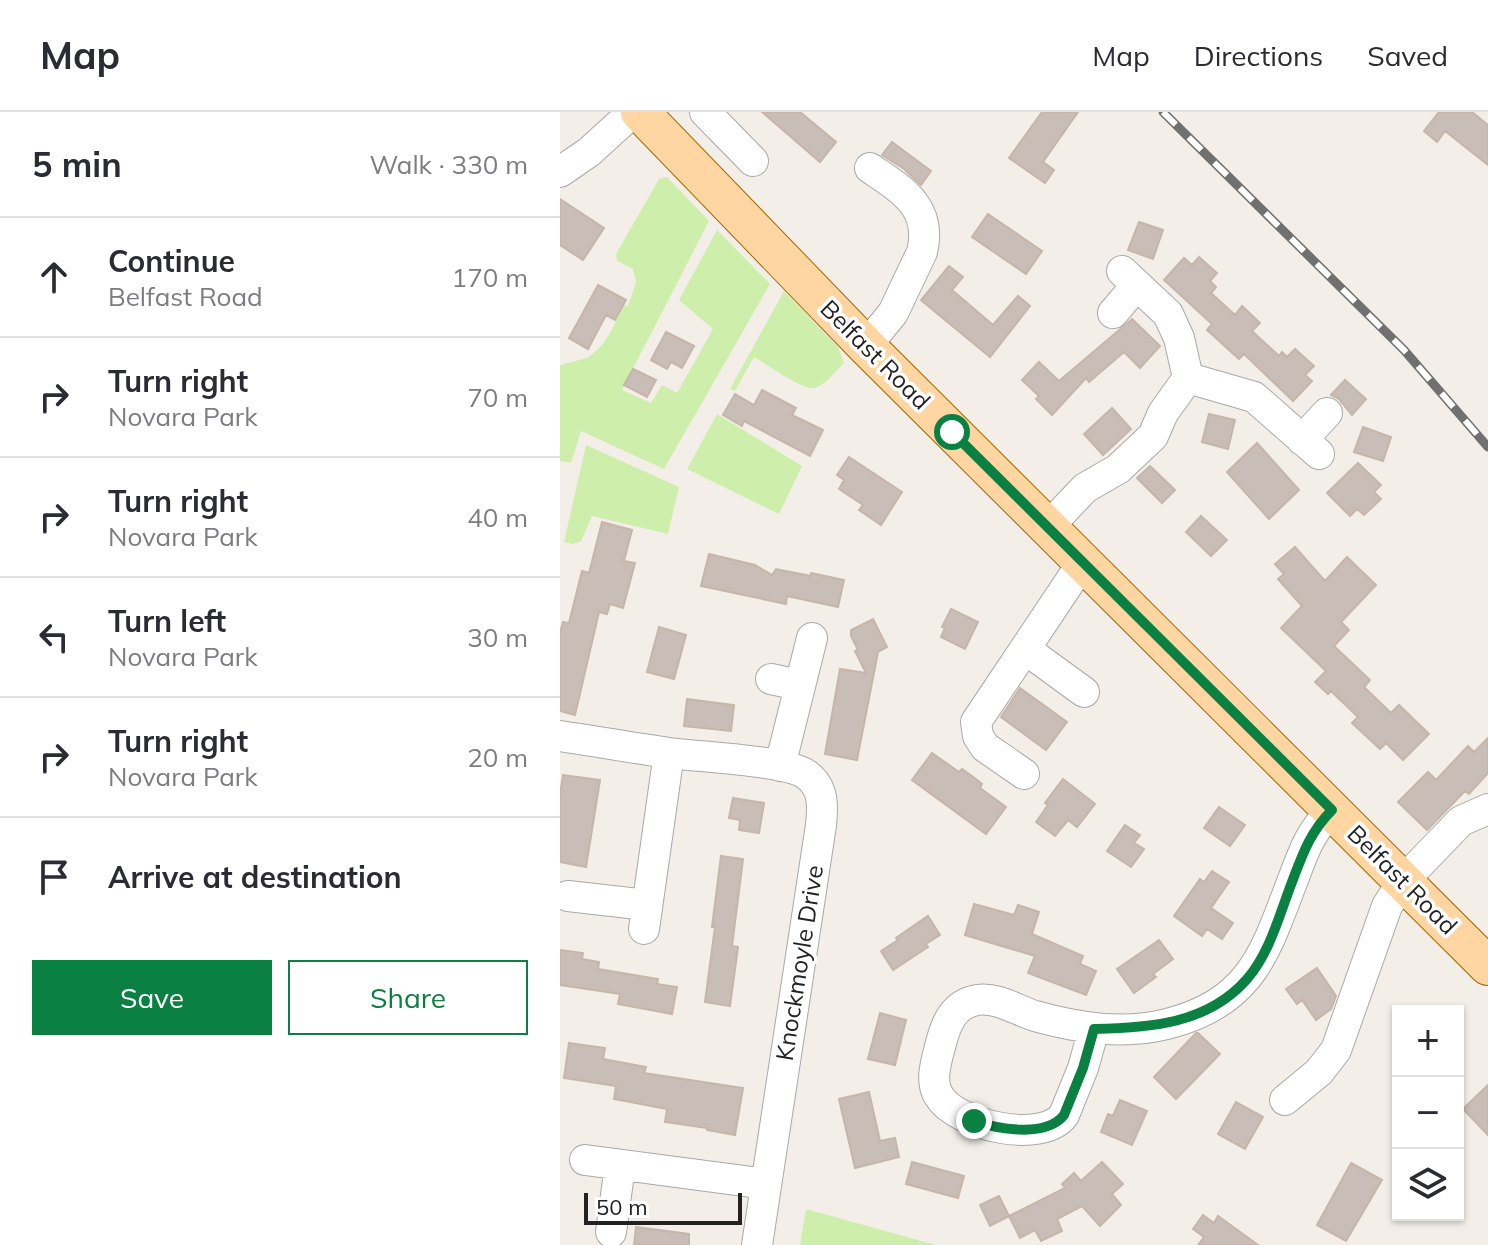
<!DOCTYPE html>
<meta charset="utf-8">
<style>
:root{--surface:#fff;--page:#f2f2f3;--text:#2b2b33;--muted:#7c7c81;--line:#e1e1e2;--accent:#0b8043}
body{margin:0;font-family:Mulish,sans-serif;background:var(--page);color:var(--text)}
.controls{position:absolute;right:24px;bottom:24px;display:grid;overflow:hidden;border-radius:0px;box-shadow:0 2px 6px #0004}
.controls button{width:72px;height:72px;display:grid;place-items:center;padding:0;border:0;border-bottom:2px solid var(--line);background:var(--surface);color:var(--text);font:40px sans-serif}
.scale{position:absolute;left:24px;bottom:20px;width:158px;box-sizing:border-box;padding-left:8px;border:4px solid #222;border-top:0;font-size:22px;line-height:28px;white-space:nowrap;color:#222;-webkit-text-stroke:6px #fff;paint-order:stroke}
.stop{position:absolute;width:24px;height:24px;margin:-18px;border:6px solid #0b8043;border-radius:50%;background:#fff}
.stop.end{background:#0b8043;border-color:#fff;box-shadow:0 2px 8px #0008}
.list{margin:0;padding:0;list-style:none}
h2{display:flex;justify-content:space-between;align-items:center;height:104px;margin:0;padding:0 32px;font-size:34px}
h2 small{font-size:26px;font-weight:400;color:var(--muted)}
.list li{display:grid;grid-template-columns:52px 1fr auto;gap:24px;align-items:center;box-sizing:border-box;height:120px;padding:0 32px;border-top:2px solid var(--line)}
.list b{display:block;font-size:30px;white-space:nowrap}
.list p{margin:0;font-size:26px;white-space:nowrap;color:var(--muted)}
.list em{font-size:26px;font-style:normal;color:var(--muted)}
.actions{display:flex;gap:16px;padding:24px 32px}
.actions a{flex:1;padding:18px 0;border:2px solid var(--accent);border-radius:0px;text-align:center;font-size:28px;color:var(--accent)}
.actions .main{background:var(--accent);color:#fff}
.icon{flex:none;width:44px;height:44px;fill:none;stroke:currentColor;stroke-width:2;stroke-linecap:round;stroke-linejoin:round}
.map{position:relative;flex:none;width:928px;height:1133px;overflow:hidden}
header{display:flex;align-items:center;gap:48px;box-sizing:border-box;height:112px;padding:0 40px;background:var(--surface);border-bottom:2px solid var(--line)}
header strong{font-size:38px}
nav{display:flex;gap:44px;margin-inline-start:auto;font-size:28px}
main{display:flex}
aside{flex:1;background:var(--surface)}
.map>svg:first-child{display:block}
.grass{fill:#ceefab}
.building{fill:#c8beb7;stroke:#c6b5a9;stroke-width:2}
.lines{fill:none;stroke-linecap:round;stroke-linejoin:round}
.minor-casing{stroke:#a9a9a9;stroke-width:32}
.major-casing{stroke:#a06900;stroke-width:40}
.minor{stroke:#fff;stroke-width:30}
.major{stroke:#ffd5a1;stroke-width:38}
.rail-casing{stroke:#707070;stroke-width:9}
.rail{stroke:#fff;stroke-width:6;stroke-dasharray:18;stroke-linecap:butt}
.route{stroke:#0b8043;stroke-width:10}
.labels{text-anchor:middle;stroke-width:7;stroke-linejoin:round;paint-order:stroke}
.street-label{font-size:24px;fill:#222;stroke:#fff}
</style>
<header>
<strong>Map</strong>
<nav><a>Map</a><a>Directions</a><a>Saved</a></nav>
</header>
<main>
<aside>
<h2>5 min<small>Walk · 330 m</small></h2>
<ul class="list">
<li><svg class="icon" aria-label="ahead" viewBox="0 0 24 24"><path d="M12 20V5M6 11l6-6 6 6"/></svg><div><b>Continue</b><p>Belfast Road</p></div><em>170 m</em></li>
<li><svg class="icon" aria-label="right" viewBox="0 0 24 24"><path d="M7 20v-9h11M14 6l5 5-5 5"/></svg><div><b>Turn right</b><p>Novara Park</p></div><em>70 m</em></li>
<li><svg class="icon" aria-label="right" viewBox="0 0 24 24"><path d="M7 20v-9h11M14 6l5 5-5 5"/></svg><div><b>Turn right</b><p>Novara Park</p></div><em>40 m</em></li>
<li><svg class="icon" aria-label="left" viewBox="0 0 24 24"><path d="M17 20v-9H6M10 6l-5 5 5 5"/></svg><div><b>Turn left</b><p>Novara Park</p></div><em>30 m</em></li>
<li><svg class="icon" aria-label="right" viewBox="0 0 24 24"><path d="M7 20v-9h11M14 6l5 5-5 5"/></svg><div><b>Turn right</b><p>Novara Park</p></div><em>20 m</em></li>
<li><svg class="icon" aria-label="arrive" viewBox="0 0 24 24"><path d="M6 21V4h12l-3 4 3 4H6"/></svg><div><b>Arrive at destination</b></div></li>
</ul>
<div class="actions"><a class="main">Save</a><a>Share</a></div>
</aside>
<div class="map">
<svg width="928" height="1133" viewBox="0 0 928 1133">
<rect width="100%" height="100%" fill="#f3efe8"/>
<!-- grass -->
<path class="grass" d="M107 65 149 109 62 278 91 291 102 273 117 281 153 217 119 188 157 118 210 172 104 357 21 319 11 351 0 349V254C9 249 23 249 31 243 48 231 55 211 63 193L68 194 76 170 73 157 57 149 56 142 99 67Z
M224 179 278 235 284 251C276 259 266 272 255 276 242 279 207 252 194 245L175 279 170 277Z
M157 302 242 354 219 402 127 357Z
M26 333 119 375 108 422 32 404 21 429 13 432 4 430Z
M246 1097 376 1133H240Z"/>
<!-- building -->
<path class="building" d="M202 0H240L276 30 260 50Z
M482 0H518L483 50 494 58 485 71 449 46Z
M879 0H912L928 13V53L885 19 877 30 864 19Z
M332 30 371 59 361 73 344 57 322 43Z
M0 87 44 116 23 148 0 133Z
M428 102 482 139 466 162 412 125Z
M579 110 603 118 593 147 568 138Z
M639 145 657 161 650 169 656 175 651 181 675 203 682 194 700 211 692 219 719 244 722 240 727 245 735 237 754 254 745 263 752 269 733 289 684 242 679 247 647 218 652 212 604 168 624 146 632 153Z
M389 154 403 165 392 178 433 213 458 184 470 194 430 245 361 188Z
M38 173 66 188 55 208 46 203 28 237 9 226Z
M572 207 600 234 580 256 564 240 529 270 526 266 492 303 476 287 479 284 462 268 479 250 499 269Z
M106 220 134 234 122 256 111 250 107 257 91 248Z
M73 257 96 268 87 285 64 273Z
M785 268 806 287 792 303 779 287 771 283Z
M202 278 236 296 232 303 263 318 250 344 184 309 182 314 163 303 175 282 194 293Z
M552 296 571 317 543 343 524 322Z
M649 302 675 308 668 337 642 330Z
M803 315 831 325 823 349 794 340Z
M697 331 739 378 709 407 667 360Z
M289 345 342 380 321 413 299 398 303 393 279 377 284 368 277 363Z
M798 351 821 373 814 380 821 387 804 403 797 397 790 404 767 381Z
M590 354 615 378 602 391 577 366Z
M641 404 667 428 651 444 626 420Z
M42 410 72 418 64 449 75 451 63 496 50 492 47 502 39 500 15 603 0 599V521L3 510 9 511 22 459 29 461Z
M735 435 765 469 787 445 816 473 781 510 789 518 774 534 810 568 804 575 831 601 839 593 869 622 843 648 826 631 820 637 792 611 798 605 771 579 768 582 755 570 766 559 721 516 742 494 718 467 724 462 715 452Z
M149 442 195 453 212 463 216 457 251 464V461L284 468 278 495 227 484 226 492 141 474Z
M391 497 418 510 405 537 381 525 385 516 382 515Z
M313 507 327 535 318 540 297 648 265 642 280 557 306 561 295 539 298 538 291 524V518Z
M99 515 126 523 114 567 87 560Z
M460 576 507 610 486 638 441 605Z
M127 587 174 593 171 619 124 614Z
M928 626V661L909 682 905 679 867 718 838 690 868 660 876 668 908 634 914 640Z
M372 641 399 660 402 657 416 667 422 672 420 676 446 695 426 722 352 668Z
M3 663 40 668 26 755 0 750V683Z
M503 667 535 692 517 715 508 708 495 724 476 710 488 693 485 691Z
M173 686 204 691 199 721 179 718 180 708 169 706Z
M659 695 685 713 670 734 644 716Z
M565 713 580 723 574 731 584 737 571 755 547 739Z
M161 744 183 747 172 834 178 835 170 894 145 890 155 815H152Z
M652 759 669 770 651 796 673 811 662 827 647 817 642 824 614 804 640 767 644 770Z
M414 792 454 803 458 793 479 800 472 822 523 844 520 852 536 859 526 883 468 861 475 844 405 823Z
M368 804 380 823 366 832 368 835 333 858 321 839 338 828 336 826Z
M599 828 613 847 593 862 596 865 574 881 557 857Z
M0 838 23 841 22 847 39 850 38 857 98 867 97 872 117 875 112 902 58 892 60 882 0 873Z
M757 856 776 884 771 897 756 908 742 888 737 892 726 877Z
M320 901 346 908 335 953 308 947Z
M636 921H638L660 942 616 987 594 965Z
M9 931 45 936 43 947 86 955 84 961 183 976 175 1023 147 1018V1016L105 1010 107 997 54 987 56 974 4 966Z
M928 973V1023L903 997Z
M309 980 320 1029 335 1026 339 1045 295 1056 279 987Z
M560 988 587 999 572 1033 541 1020 548 1002 553 1004Z
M676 990 703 1005 685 1037 658 1022Z
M352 1050 404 1064 398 1086 346 1072Z
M542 1050 563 1072 552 1082 561 1093 540 1114 522 1094 497 1107 502 1119 481 1129 475 1118 460 1126 449 1104 505 1076 502 1072 514 1061 521 1069Z
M791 1051 822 1068 786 1129 757 1113Z
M439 1084 449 1104 430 1114 420 1093Z
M643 1103 654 1111 658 1104 698 1133H638L644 1125 633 1117Z
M76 1115 129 1122V1133H74Z"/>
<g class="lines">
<!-- minor casing -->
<g class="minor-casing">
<path id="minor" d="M145 0 193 49
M0 60 29 40 73 0
M553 201 577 173
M306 234 333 201 362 140C373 95 342 78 310 56
M628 266 694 285 759 342
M742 328 767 301
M487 416 525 376 558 357 593 324 603 301 628 266 619 226 608 202 562 159
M465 537 524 580
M211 567 239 573
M0 624C36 629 72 636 109 641 138 645 228 648 247 663 264 676 263 694 261 713L197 1133
M220 654 252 526
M464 662 425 635 418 624 416 610 523 450
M8 784 87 793
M84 817 109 641
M534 917 523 956 504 1003C482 1033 396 1013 379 984 369 969 377 947 381 931 386 911 394 892 417 888 438 885 456 898 475 904 518 916 563 923 607 912 693 890 705 840 734 765 744 738 751 719 772 698
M725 988 759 960 776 938 827 794 843 769 901 709 928 697
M25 1048 206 1072
M51 1120 60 1054"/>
</g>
<!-- major casing -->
<g class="major-casing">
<path id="major" d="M80 0 306 234 928 854"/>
</g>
<!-- minor -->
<use href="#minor" class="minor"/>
<!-- major -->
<use href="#major" class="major"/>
<!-- rail casing -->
<g class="rail-casing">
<path id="rail" d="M603 0 844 238 928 335"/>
</g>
<!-- rail -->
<use href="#rail" class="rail"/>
</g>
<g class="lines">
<!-- route -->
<path class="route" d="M392 320 772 698C748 722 741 747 729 778 718 808 708 843 687 867 648 912 589 916 534 917L523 956 504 1003C486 1026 438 1017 414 1009"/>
</g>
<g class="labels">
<!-- street labels -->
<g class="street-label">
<text transform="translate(315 243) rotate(45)" y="8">Belfast Road</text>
<text transform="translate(842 768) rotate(45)" y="8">Belfast Road</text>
<text transform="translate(240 851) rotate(-81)" y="8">Knockmoyle Drive</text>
</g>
</g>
</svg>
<div class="controls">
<button>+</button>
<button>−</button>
<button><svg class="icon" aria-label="layers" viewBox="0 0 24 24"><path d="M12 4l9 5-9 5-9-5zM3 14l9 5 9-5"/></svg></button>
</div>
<div class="scale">50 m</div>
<div class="stop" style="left:392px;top:320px"></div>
<div class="stop end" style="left:414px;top:1009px"></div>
</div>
</main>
